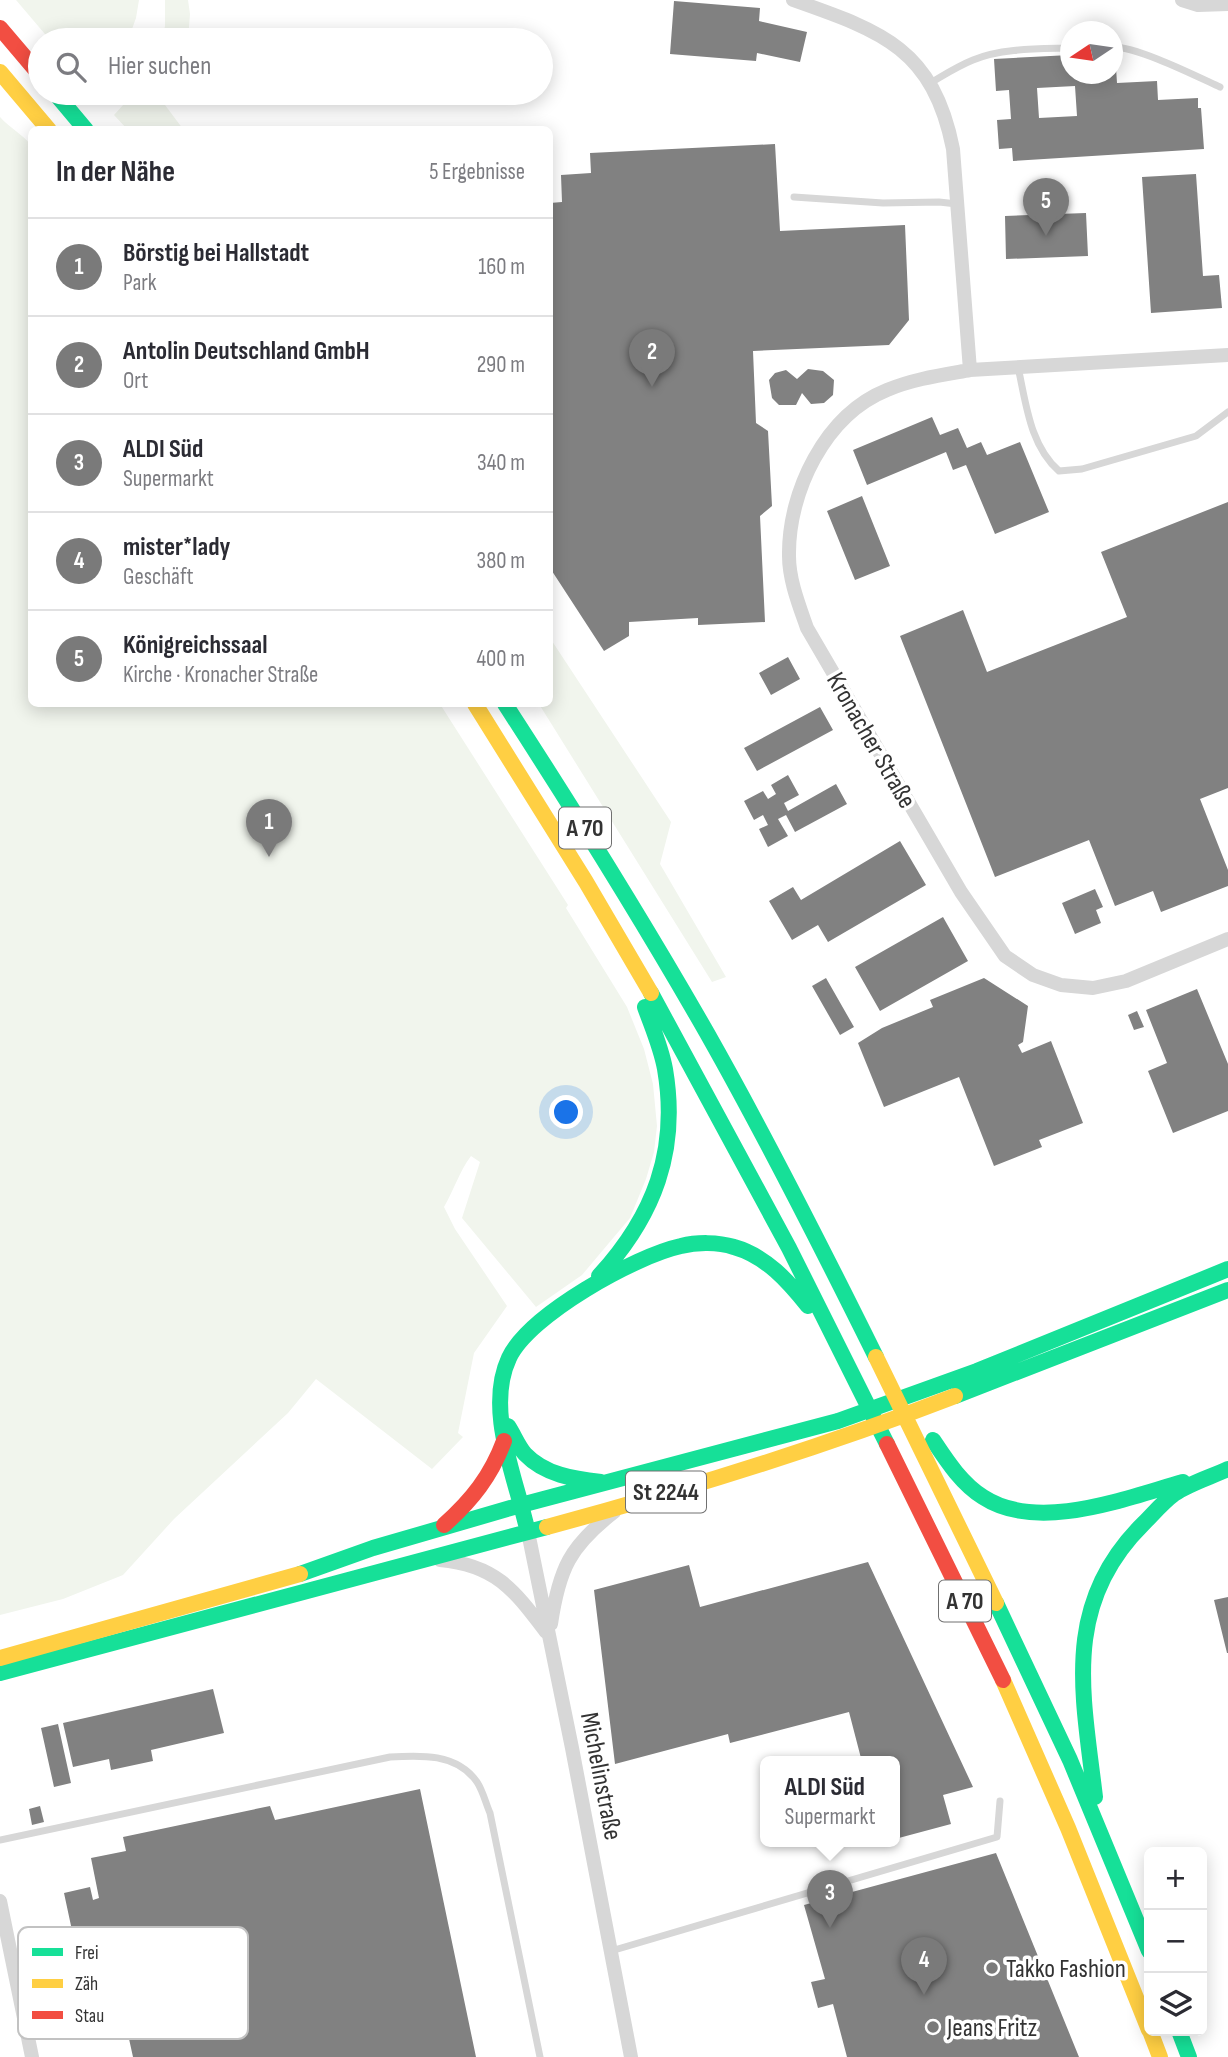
<!DOCTYPE html>
<html lang="de">
<meta charset="utf-8">
<style>
:root{--surface:#fff;--page:#f7f7f7;--text:#2b2b33;--muted:#7c7c81;--line:#e1e1e2;--accent:#7a7a7a}
body{margin:0;font-family:"Sofia Sans Condensed",sans-serif;background:var(--page);color:var(--text)}
.controls{position:absolute;right:21px;bottom:21px;display:grid;overflow:hidden;border-radius:10px;box-shadow:0 4px 18px #0003}
.controls button{width:63px;height:63px;display:grid;place-items:center;padding:0;border:0;border-bottom:2px solid var(--line);background:var(--surface);color:var(--text);font:35px sans-serif}
.compass{position:absolute;left:1060px;top:21px;width:63px;height:63px;border-radius:50%;background:var(--surface);box-shadow:0 4px 18px #0003;rotate:257deg}
.you{position:absolute;left:567px;top:1113px;width:24px;height:24px;margin:-18px;border:5px solid #fff;border-radius:50%;background:#1a73e8;box-shadow:0 0 0 10px #1a73e833}
.badge{display:grid;place-items:center;width:46px;height:46px;border-radius:50%;background:var(--accent);color:#fff;font-size:23px;font-weight:700}
.pin{position:absolute;translate:-50% -58px;filter:drop-shadow(0 2px 4px #0008)}
.pin::after{content:'';position:absolute;top:37px;width:24px;height:21px;background:inherit;clip-path:polygon(0 0,100% 0,50% 100%)}
.popup{position:absolute;left:760px;top:1756px;width:140px;height:91px;box-sizing:border-box;display:grid;place-content:center;border-radius:10px;background:var(--surface);filter:drop-shadow(0 2px 5px #0005);font-size:23px;white-space:nowrap;color:var(--muted)}
.popup b{font-size:26px;color:var(--text)}
.popup::after{content:'';position:absolute;left:50%;top:100%;margin-left:-14px;border:14px solid transparent;border-top-color:var(--surface)}
.list{margin:0;padding:0;list-style:none}
h2{display:flex;justify-content:space-between;align-items:center;height:91px;margin:0;padding:0 28px;font-size:30px}
h2 small{font-size:23px;font-weight:400;color:var(--muted)}
.list li{display:grid;grid-template-columns:46px 1fr auto;gap:21px;align-items:center;box-sizing:border-box;height:98px;padding:0 28px;border-top:2px solid var(--line)}
.list b{display:block;font-size:26px;white-space:nowrap}
.list p{margin:0;font-size:23px;white-space:nowrap;color:var(--muted)}
.list em{font-size:23px;font-style:normal;color:var(--muted)}
.icon{flex:none;width:38px;height:38px;fill:none;stroke:currentColor;stroke-width:2;stroke-linecap:round;stroke-linejoin:round}
.map{position:relative;flex:none;width:1228px;height:2057px;overflow:hidden}
.search{position:absolute;background:var(--surface);box-shadow:0 4px 18px #0003;left:28px;top:28px;width:525px;height:77px;display:flex;align-items:center;gap:18px;box-sizing:border-box;padding:0 24px;border-radius:38px;color:var(--muted);font-size:26px}
.panel{position:absolute;background:var(--surface);box-shadow:0 4px 18px #0003;left:28px;top:126px;width:525px;height:581px;border-radius:10px}
.map>svg:first-child{display:block}
.green{fill:#f1f5ed}
.building{fill:#818181;fill-rule:evenodd}
.lines{fill:none;stroke-linecap:round;stroke-linejoin:round}
.lane{stroke:#d7d7d7;stroke-width:7}
.street{stroke:#d7d7d7;stroke-width:14}
.fast{stroke:#16e098;stroke-width:16}
.slow{stroke:#ffcf43;stroke-width:16}
.jam{stroke:#f24e42;stroke-width:16}
.poi-dot{fill:#7a7a7a;stroke:#fff;stroke-width:2.5}
.labels{text-anchor:middle;stroke-width:7;stroke-linejoin:round;paint-order:stroke}
.shield{fill:#fff;stroke:#707070;stroke-width:2}
.shield-label{font-size:24px;font-weight:bold;fill:#333}
.street-label{font-size:26px;fill:#333;stroke:#fff}
.poi-label{font-size:26px;fill:#333;stroke:#fff;text-anchor:start}
.key{fill:#fff;stroke:#c2c2c2;stroke-width:2}
.key-label{font-size:19px;fill:#333}
</style>
<div class="map">
<svg width="1228" height="2057" viewBox="0 0 1228 2057">
<rect width="100%" height="100%" fill="#fff"/>
<!-- green -->
<path class="green" d="M16 0H139L136 18 128 40H50Z
M165 0H188L190 14 188 40H162L165 26Z
M134 93H163L165 105 183 129H127L114 115Z
M0 117C10 128 22 134 31 145L32 704H440L568 905 566 908 627 1007 644 1049 653 1084 657 1126 654 1152 646 1179 630 1218 582 1275 536 1307 462 1218 480 1162 471 1156C459 1172 454 1190 444 1207L455 1229 507 1306 474 1353 458 1433 463 1437 432 1469 316 1379 288 1413 174 1519 123 1575 63 1599 0 1615Z
M550 638 671 822 660 864 726 977 712 982 539 704H550Z"/>
<!-- building -->
<path class="building" d="M674 1 760 8 759 21 807 32 800 62 757 53 756 61 670 54Z
M1112 52H1115L1117 83 1157 81 1158 100 1198 98V108H1201L1204 149 1013 161 1012 148 999 149 997 120 1011 119 1009 90 996 91 994 59 1070 55V74H1112ZM1075 86 1077 116 1039 118 1037 88Z
M775 144 780 231 905 225 909 320 889 345 753 351 756 423 768 431 772 506 760 516 765 622 698 625V618L629 622V636L604 651 550 568V203L562 202 561 175 591 173 590 153Z
M1196 174 1203 276 1219 275 1222 308 1151 313 1142 177Z
M1086 213 1088 256 1006 259 1005 216Z
M808 369 823 371 834 380 833 395 824 403 811 404 802 393 796 405H779L772 398 769 380 775 373 786 370 797 379Z
M932 417 940 435 958 428 967 448 981 442 987 455 1020 442 1049 512 995 534 966 465 953 470 946 452 867 485 853 450Z
M862 496 890 566 855 580 827 511Z
M1228 502V788L1200 799 1228 870V886L1161 912 1153 891 1115 906 1089 840 995 877 900 636 963 610 987 672 1127 617 1101 552Z
M788 657 800 679 771 695 759 673Z
M820 707 833 730 757 771 744 748Z
M788 775 799 795 784 803 788 811 836 784 847 804 795 832 786 815 778 819 788 836 768 847 759 829 768 825 763 815 754 820 744 801 763 791 768 799 776 794 771 785Z
M900 841 926 885 828 942 818 925 792 940 769 901 793 887 801 900Z
M1095 889 1103 907 1096 910 1101 923 1075 934 1062 903Z
M943 917 968 961 880 1011 855 967Z
M826 978 854 1027 840 1035 812 986Z
M984 978 1028 1006 1023 1042 1018 1045 1022 1053 1051 1041 1083 1123 1039 1140 1042 1147 994 1166 959 1077 884 1107 858 1043 882 1028 933 1007 930 1000Z
M1197 989 1228 1064V1111L1173 1133 1148 1071 1167 1063 1146 1010Z
M1137 1011 1144 1027 1134 1030 1128 1015Z
M868 1562 973 1787 943 1795 951 1824 895 1839V1762H862L849 1712 730 1743 728 1734 615 1764 594 1590 689 1565 700 1607Z
M1228 1597V1653H1227L1214 1600Z
M213 1689 224 1733 151 1750 153 1761 111 1770 109 1759 73 1767 63 1723Z
M58 1724 71 1783 54 1787 41 1728Z
M420 1789 476 2057H133L122 2007 116 2008 118 2019 92 2024 64 1893 90 1887 93 1900 99 1898 91 1858 126 1851 123 1837 270 1806 275 1820Z
M40 1806 44 1822 32 1825 29 1809Z
M996 1853 1079 2057H847L833 2004 818 2008 811 1982 825 1979 804 1905Z"/>
<g class="lines">
<!-- lane -->
<path class="lane" d="M1112 47C1136 46 1196 76 1220 87
M930 83C944 75 958 66 973 60 1002 48 1039 49 1070 48
M794 197 883 203 939 202 957 204
M1018 367C1026 403 1030 446 1059 471L1082 469 1196 436 1228 412
M0 1840 390 1757C420 1755 457 1753 477 1782 483 1791 486 1804 490 1813L540 2057
M611 1951 997 1837 1000 1801"/>
<!-- street -->
<path class="street" d="M793 0C881 31 933 48 953 149L970 370
M1182 0 1198 5 1228 4
M1228 355 970 370C942 375 913 379 887 390 825 415 788 492 789 556 789 580 799 605 807 628L961 892 1005 956 1033 975 1061 985 1093 988 1126 981 1228 939
M528 1532 572 1748 631 2057
M440 1560C496 1565 514 1590 546 1632
M551 1624C559 1569 570 1546 614 1512
M0 1901 32 2057"/>
<!-- fast -->
<path class="fast" d="M55 93 86 130
M505 704C575 812 643 921 707 1033 767 1139 822 1248 876 1357
M651 993 789 1248 887 1444
M599 1276C654 1216 679 1151 665 1069 661 1047 652 1027 645 1007
M955 1396 1228 1290
M508 1426C514 1435 518 1446 525 1454 545 1475 574 1479 601 1482
M933 1440C947 1461 961 1483 983 1497 1038 1533 1126 1498 1183 1482
M521 1505C509 1461 488 1403 509 1358 529 1315 635 1256 681 1246 697 1242 718 1242 734 1247 766 1256 788 1281 808 1306
M547 1527 528 1532 521 1505 838 1421 977 1371 1228 1269
M300 1574 373 1548 521 1505
M996 1603 1070 1760 1149 1951
M0 1673 528 1532
M1095 1797C1083 1695 1061 1605 1143 1524 1153 1514 1163 1502 1174 1494 1190 1483 1211 1477 1228 1469
M1179 2031 1189 2057"/>
<!-- slow -->
<path class="slow" d="M0 72 49 130
M475 704 586 882 651 993
M876 1357 996 1603
M547 1527C684 1490 823 1447 955 1396
M0 1658 300 1574
M1003 1680 1068 1828 1149 2030
M1150 2031 1160 2057"/>
<!-- jam -->
<path class="jam" d="M0 28 40 75
M887 1444 1003 1680
M444 1525C472 1500 491 1476 504 1441"/>
</g>
<!-- markers -->
<g class="poi-dot">
<circle cx="992" cy="1968" r="7"/>
<circle cx="933" cy="2027" r="7"/>
</g>
<g class="labels">
<!-- shield labels -->
<g class="shield">
<rect x="559" y="807.5" width="52" height="41" rx="5"/>
<rect x="626" y="1471.5" width="80" height="41" rx="5"/>
<rect x="939" y="1580.5" width="52" height="41" rx="5"/>
</g>
<g class="shield-label">
<text x="585" y="836">A 70</text>
<text x="666" y="1500">St 2244</text>
<text x="965" y="1609">A 70</text>
</g>
<!-- street labels -->
<g class="street-label">
<text transform="translate(872 740) rotate(60)" y="9">Kronacher Straße</text>
<text transform="translate(602 1776) rotate(79)" y="9">Michelinstraße</text>
</g>
<!-- poi labels -->
<g class="poi-label">
<text x="1006" y="1977">Takko Fashion</text>
<text x="947" y="2036">Jeans Fritz</text>
</g>
</g>
<!-- legend -->
<rect x="18" y="1927" width="230" height="112" rx="10" class="key"/>
<rect x="32" y="1948" width="31" height="8" fill="#16e098"/>
<rect x="32" y="1979" width="31" height="9" fill="#ffcf43"/>
<rect x="32" y="2011" width="31" height="8" fill="#f24e42"/>
<g class="key-label">
<text x="75" y="1959">Frei</text>
<text x="75" y="1990">Zäh</text>
<text x="75" y="2022">Stau</text>
</g>
</svg>
<div class="controls">
<button>+</button>
<button>−</button>
<button><svg class="icon" aria-label="layers" viewBox="0 0 24 24"><path d="M12 4l9 5-9 5-9-5zM3 14l9 5 9-5"/></svg></button>
</div>
<svg class="compass" viewBox="-18 -18 36 36"><path d="M0-13l5 13h-10z" fill="#e53935"/><path d="M0 13l5-13h-10z" fill="#7c7c81"/></svg>
<div class="you"></div>
<div class="pin badge" style="left:269px;top:857px">1</div>
<div class="pin badge" style="left:652px;top:387px">2</div>
<div class="pin badge" style="left:830px;top:1928px">3</div>
<div class="popup"><b>ALDI Süd</b>Supermarkt</div>
<div class="pin badge" style="left:924px;top:1995px">4</div>
<div class="pin badge" style="left:1046px;top:236px">5</div>
<div class="search"><svg class="icon" aria-label="search" viewBox="0 0 24 24"><circle cx="10" cy="10" r="6"/><path d="M15 15l6 6"/></svg>Hier suchen</div>
<section class="panel">
<h2>In der Nähe<small>5 Ergebnisse</small></h2>
<ul class="list">
<li><span class="badge">1</span><div><b>Börstig bei Hallstadt</b><p>Park</p></div><em>160 m</em></li>
<li><span class="badge">2</span><div><b>Antolin Deutschland GmbH</b><p>Ort</p></div><em>290 m</em></li>
<li><span class="badge">3</span><div><b>ALDI Süd</b><p>Supermarkt</p></div><em>340 m</em></li>
<li><span class="badge">4</span><div><b>mister*lady</b><p>Geschäft</p></div><em>380 m</em></li>
<li><span class="badge">5</span><div><b>Königreichssaal</b><p>Kirche · Kronacher Straße</p></div><em>400 m</em></li>
</ul>
</section>
</div>
